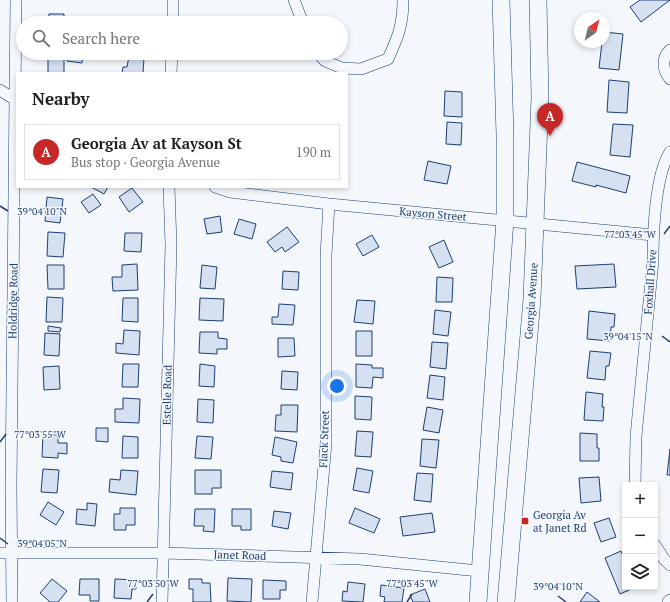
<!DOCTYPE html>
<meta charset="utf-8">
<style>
:root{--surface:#fff;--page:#f2f2f2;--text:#202124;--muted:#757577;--line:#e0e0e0;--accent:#c62828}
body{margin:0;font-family:"PT Serif",serif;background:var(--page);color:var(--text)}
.controls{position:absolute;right:12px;bottom:12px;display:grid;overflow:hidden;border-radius:0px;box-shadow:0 2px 6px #0003}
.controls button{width:36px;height:36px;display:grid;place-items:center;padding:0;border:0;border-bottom:1px solid var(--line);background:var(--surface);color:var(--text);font:20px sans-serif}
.compass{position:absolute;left:574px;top:12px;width:36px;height:36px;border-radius:50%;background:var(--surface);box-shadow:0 2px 6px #0003;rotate:35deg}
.you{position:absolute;left:337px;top:386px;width:14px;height:14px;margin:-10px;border:3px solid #fff;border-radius:50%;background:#1a73e8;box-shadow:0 0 0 6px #1a73e833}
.badge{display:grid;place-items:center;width:26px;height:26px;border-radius:50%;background:var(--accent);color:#fff;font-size:13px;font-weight:700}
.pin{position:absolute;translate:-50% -33px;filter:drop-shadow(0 1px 2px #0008)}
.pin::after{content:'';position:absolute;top:21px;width:14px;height:12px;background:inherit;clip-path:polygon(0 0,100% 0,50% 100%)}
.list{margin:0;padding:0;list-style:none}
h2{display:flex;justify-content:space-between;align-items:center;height:52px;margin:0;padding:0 16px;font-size:17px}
h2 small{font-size:13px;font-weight:400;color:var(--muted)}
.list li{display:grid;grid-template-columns:26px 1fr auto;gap:12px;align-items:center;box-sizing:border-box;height:56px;margin:0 8px 8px;padding:0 8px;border:1px solid var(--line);border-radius:0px}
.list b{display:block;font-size:15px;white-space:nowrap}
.list p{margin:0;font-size:13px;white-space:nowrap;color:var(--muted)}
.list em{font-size:13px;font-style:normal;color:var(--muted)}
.icon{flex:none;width:22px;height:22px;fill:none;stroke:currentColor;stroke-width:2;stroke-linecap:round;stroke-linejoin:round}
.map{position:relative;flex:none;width:670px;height:602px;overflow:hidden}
.search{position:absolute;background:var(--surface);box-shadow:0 2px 6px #0003;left:16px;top:16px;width:332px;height:44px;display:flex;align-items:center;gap:10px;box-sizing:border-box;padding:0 14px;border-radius:22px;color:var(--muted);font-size:15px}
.panel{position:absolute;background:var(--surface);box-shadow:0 2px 6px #0003;left:16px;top:72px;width:332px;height:116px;border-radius:0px}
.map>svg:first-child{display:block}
.building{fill:#d5e0f0;stroke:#1d3f73}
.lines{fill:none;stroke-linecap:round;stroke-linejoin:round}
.minor-casing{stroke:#1d3f73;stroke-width:12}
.primary-casing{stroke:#1d3f73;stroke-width:18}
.minor{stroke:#f4f7fb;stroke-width:11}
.primary{stroke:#f4f7fb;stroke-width:17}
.ticks{fill:none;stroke:#1d3f73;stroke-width:1.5}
.poi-dot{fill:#c62828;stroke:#f4f7fb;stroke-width:1.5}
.labels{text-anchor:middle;stroke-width:3;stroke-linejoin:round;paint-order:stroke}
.street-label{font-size:11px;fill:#1d3f73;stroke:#f4f7fb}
.poi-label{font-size:11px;fill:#1d3f73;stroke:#f4f7fb;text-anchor:start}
.ticks-label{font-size:10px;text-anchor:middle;fill:#1d3f73;stroke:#f4f7fb;stroke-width:3;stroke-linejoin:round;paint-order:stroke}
</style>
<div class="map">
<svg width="670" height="602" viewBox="0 0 670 602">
<rect width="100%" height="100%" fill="#f4f7fb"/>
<!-- building -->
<path class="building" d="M640 0H670L641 22 630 7Z
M49 14H64V23H49Z
M604 32 623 34 619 70 599 68 602 42H604Z
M68 53H88V54H83L82 63 67 61Z
M48 54 64 55V73H48Z
M129 56 144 58 143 73H122L123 67H127Z
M609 80 629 82 627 113 607 112Z
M445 91 462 92V117L444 116Z
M447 122 462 123 461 145 446 144Z
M613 124 633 125 630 157 610 155Z
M428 161 451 166 447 184 424 180Z
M577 162 630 176 626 193 596 185V187L572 181Z
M91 187H108L104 194Z
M132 188 143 202 129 212 119 197Z
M93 194 101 205 89 213 81 202Z
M47 197 63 199 60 223 45 221Z
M220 216 222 232 207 234 204 219Z
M239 219 256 224 252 239 234 234Z
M287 227 299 242 285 252 282 247 275 252 267 242Z
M48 232 65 233 63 257 47 256Z
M125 233H142L141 252 124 251Z
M372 235 379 247 363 256 356 244Z
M444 240 453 262 439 268 429 247Z
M137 264 138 290 113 291 112 277H122V265Z
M614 264 616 287 577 289 575 266Z
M47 265H64V289H48Z
M202 265 217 267 215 289 200 288Z
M283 271 299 272 298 290 282 289Z
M437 277 453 278 452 302H436Z
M47 297 63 298 62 322H46Z
M123 298H138V322L122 321Z
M200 298 224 299 223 321 199 320Z
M357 300 375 301 373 324 354 322Z
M279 304 295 305 293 325 272 324V317H278Z
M435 310 451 312 448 336 433 334Z
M589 311 615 314 614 327H611L610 341 587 339Z
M48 326 61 328 60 332 48 331Z
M124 330 140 331 139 355 116 353V343L123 344Z
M356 331H372V356H356Z
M200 332H218V338L227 339V349H217V354L199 353Z
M45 333 60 334 59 356 44 355Z
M278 338H294L295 356 278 357Z
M432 342 448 343 446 369 430 367Z
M590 351 611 353 609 366H606L605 380 587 378Z
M123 364H139L138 387H122Z
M200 364 215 366 214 387 199 386Z
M356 364 372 365V368H383V378L373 377 372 388 356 387Z
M59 366 60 389 44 390 43 367Z
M282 371 298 372 297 390 281 389Z
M430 375 445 377 443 400 427 398Z
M586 392 603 394 602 407H604L603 421 584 420Z
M355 396 372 397 371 420 355 419Z
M123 398 140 399 139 423 115 422V409H123Z
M198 399 214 400 213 423 197 422Z
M281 405H298L297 432 275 431 276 415H281Z
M427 407 443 410 439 433 423 430Z
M96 428H108V442L96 441Z
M357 431 373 432 371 457 355 456Z
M580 433 597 434V448H599V461H580Z
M43 434 58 435V443H67V454L58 453V458L42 457Z
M123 436 138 437V458H122Z
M197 436 213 437 211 459 195 458Z
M275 437 297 442 293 463 281 461V457L272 455Z
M422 439 439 440 436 468 420 466Z
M670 449V475H667Z
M357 468 373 471 369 493 353 490Z
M43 469 59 470 57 493 41 492Z
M121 470 138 471 136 495 109 492 110 479 120 480Z
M195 470H221V488H212V494H195Z
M272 471 293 473 291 490 270 487Z
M417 473 433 474 431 502 414 500Z
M599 477 601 501 581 503 579 478Z
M48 502 64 512 56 525 40 515Z
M87 503 97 504 95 526 76 524 77 509 87 510Z
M120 508H135V525H126V530H114V514H120Z
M355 508 380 519 374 533 349 523Z
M195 509H215L214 532 203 531 204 526H194Z
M232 509H251V530H241V526H232Z
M274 511 291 513 288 529 272 526Z
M432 513 435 532 403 536 400 517Z
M609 518 616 537 601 542 594 523Z
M621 551 625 561V587H636L620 594 605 558Z
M228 578 252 579 251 602 227 601Z
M52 579 67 591 58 602H50L40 593Z
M80 579H99V601H90V595H79Z
M115 579 137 580 136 589H132L131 599 114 598Z
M189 579H202V583H210L211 602H193V589H189Z
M263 580 286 581V590H280V599H263Z
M348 582 365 584 363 602 342 601 343 591 347 592Z
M381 585 404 588 402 602H384L385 597 380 596Z
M425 589 430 602H413L410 595Z
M587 592 600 602H580Z"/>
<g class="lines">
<!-- minor casing -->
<g class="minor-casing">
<path id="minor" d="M294 0 303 23
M173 23V0
M670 50C661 58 663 71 670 79
M318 53 325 61 342 68 361 69 388 59C398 37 403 25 403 0
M171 73 172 53
M0 90 17 101
M215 187 230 192 329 204 653 235
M635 485 636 436 653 261C653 233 655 175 670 152
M655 545 664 559 670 565
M0 553H163L360 559 479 571
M12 602 11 486 16 0
M162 602 171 245 169 187
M312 602 326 443V255L329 204
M668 602 670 600"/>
</g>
<!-- primary casing -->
<g class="primary-casing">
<path id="primary" d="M478 602 505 220V135L501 0
M506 602 532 299 540 97 538 0"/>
</g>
<!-- minor -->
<use href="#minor" class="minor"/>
<!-- primary -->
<use href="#primary" class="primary"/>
</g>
<!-- ticks -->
<path class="ticks" d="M0 206 8 211M664 234 670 226M662 336 670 342M0 442 6 434M0 538 8 544M558 596 566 602M147 602 153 594M407 602 412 594"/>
<!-- markers -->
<rect class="poi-dot" x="521" y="517" width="8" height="8" rx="2"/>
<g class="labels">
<!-- street labels -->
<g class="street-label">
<text transform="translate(433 214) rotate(5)" y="4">Kayson Street</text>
<text transform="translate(650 282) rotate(-86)" y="4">Foxhall Drive</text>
<text transform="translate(13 301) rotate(-89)" y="4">Holdridge Road</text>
<text transform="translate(531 301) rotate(-86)" y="4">Georgia Avenue</text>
<text transform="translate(167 395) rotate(-89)" y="4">Estelle Road</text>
<text transform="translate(324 439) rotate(-88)" y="4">Flack Street</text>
<text transform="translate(240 555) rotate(2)" y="4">Janet Road</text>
</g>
<!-- poi labels -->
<g class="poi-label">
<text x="533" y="519">Georgia Av<tspan x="533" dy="13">at Janet Rd</tspan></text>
</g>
</g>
<g class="ticks-label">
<text x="42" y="215">39°04'10"N</text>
<text x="630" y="238">77°03'45"W</text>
<text x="628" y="340">39°04'15"N</text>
<text x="40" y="438">77°03'55"W</text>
<text x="42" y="547">39°04'05"N</text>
<text x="153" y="587">77°03'50"W</text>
<text x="412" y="587">77°03'45"W</text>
<text x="558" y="590">39°04'10"N</text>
</g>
</svg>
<div class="controls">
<button>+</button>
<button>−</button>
<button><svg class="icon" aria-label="layers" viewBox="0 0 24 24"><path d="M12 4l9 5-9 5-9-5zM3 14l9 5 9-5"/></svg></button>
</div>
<svg class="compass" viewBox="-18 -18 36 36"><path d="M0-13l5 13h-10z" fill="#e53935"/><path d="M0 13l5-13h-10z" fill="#757577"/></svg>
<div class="you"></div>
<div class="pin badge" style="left:550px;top:136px">A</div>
<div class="search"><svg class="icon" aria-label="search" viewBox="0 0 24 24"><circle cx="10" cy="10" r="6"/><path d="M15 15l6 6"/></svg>Search here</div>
<section class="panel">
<h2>Nearby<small></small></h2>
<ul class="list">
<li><span class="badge">A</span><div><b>Georgia Av at Kayson St</b><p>Bus stop · Georgia Avenue</p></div><em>190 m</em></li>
</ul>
</section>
</div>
